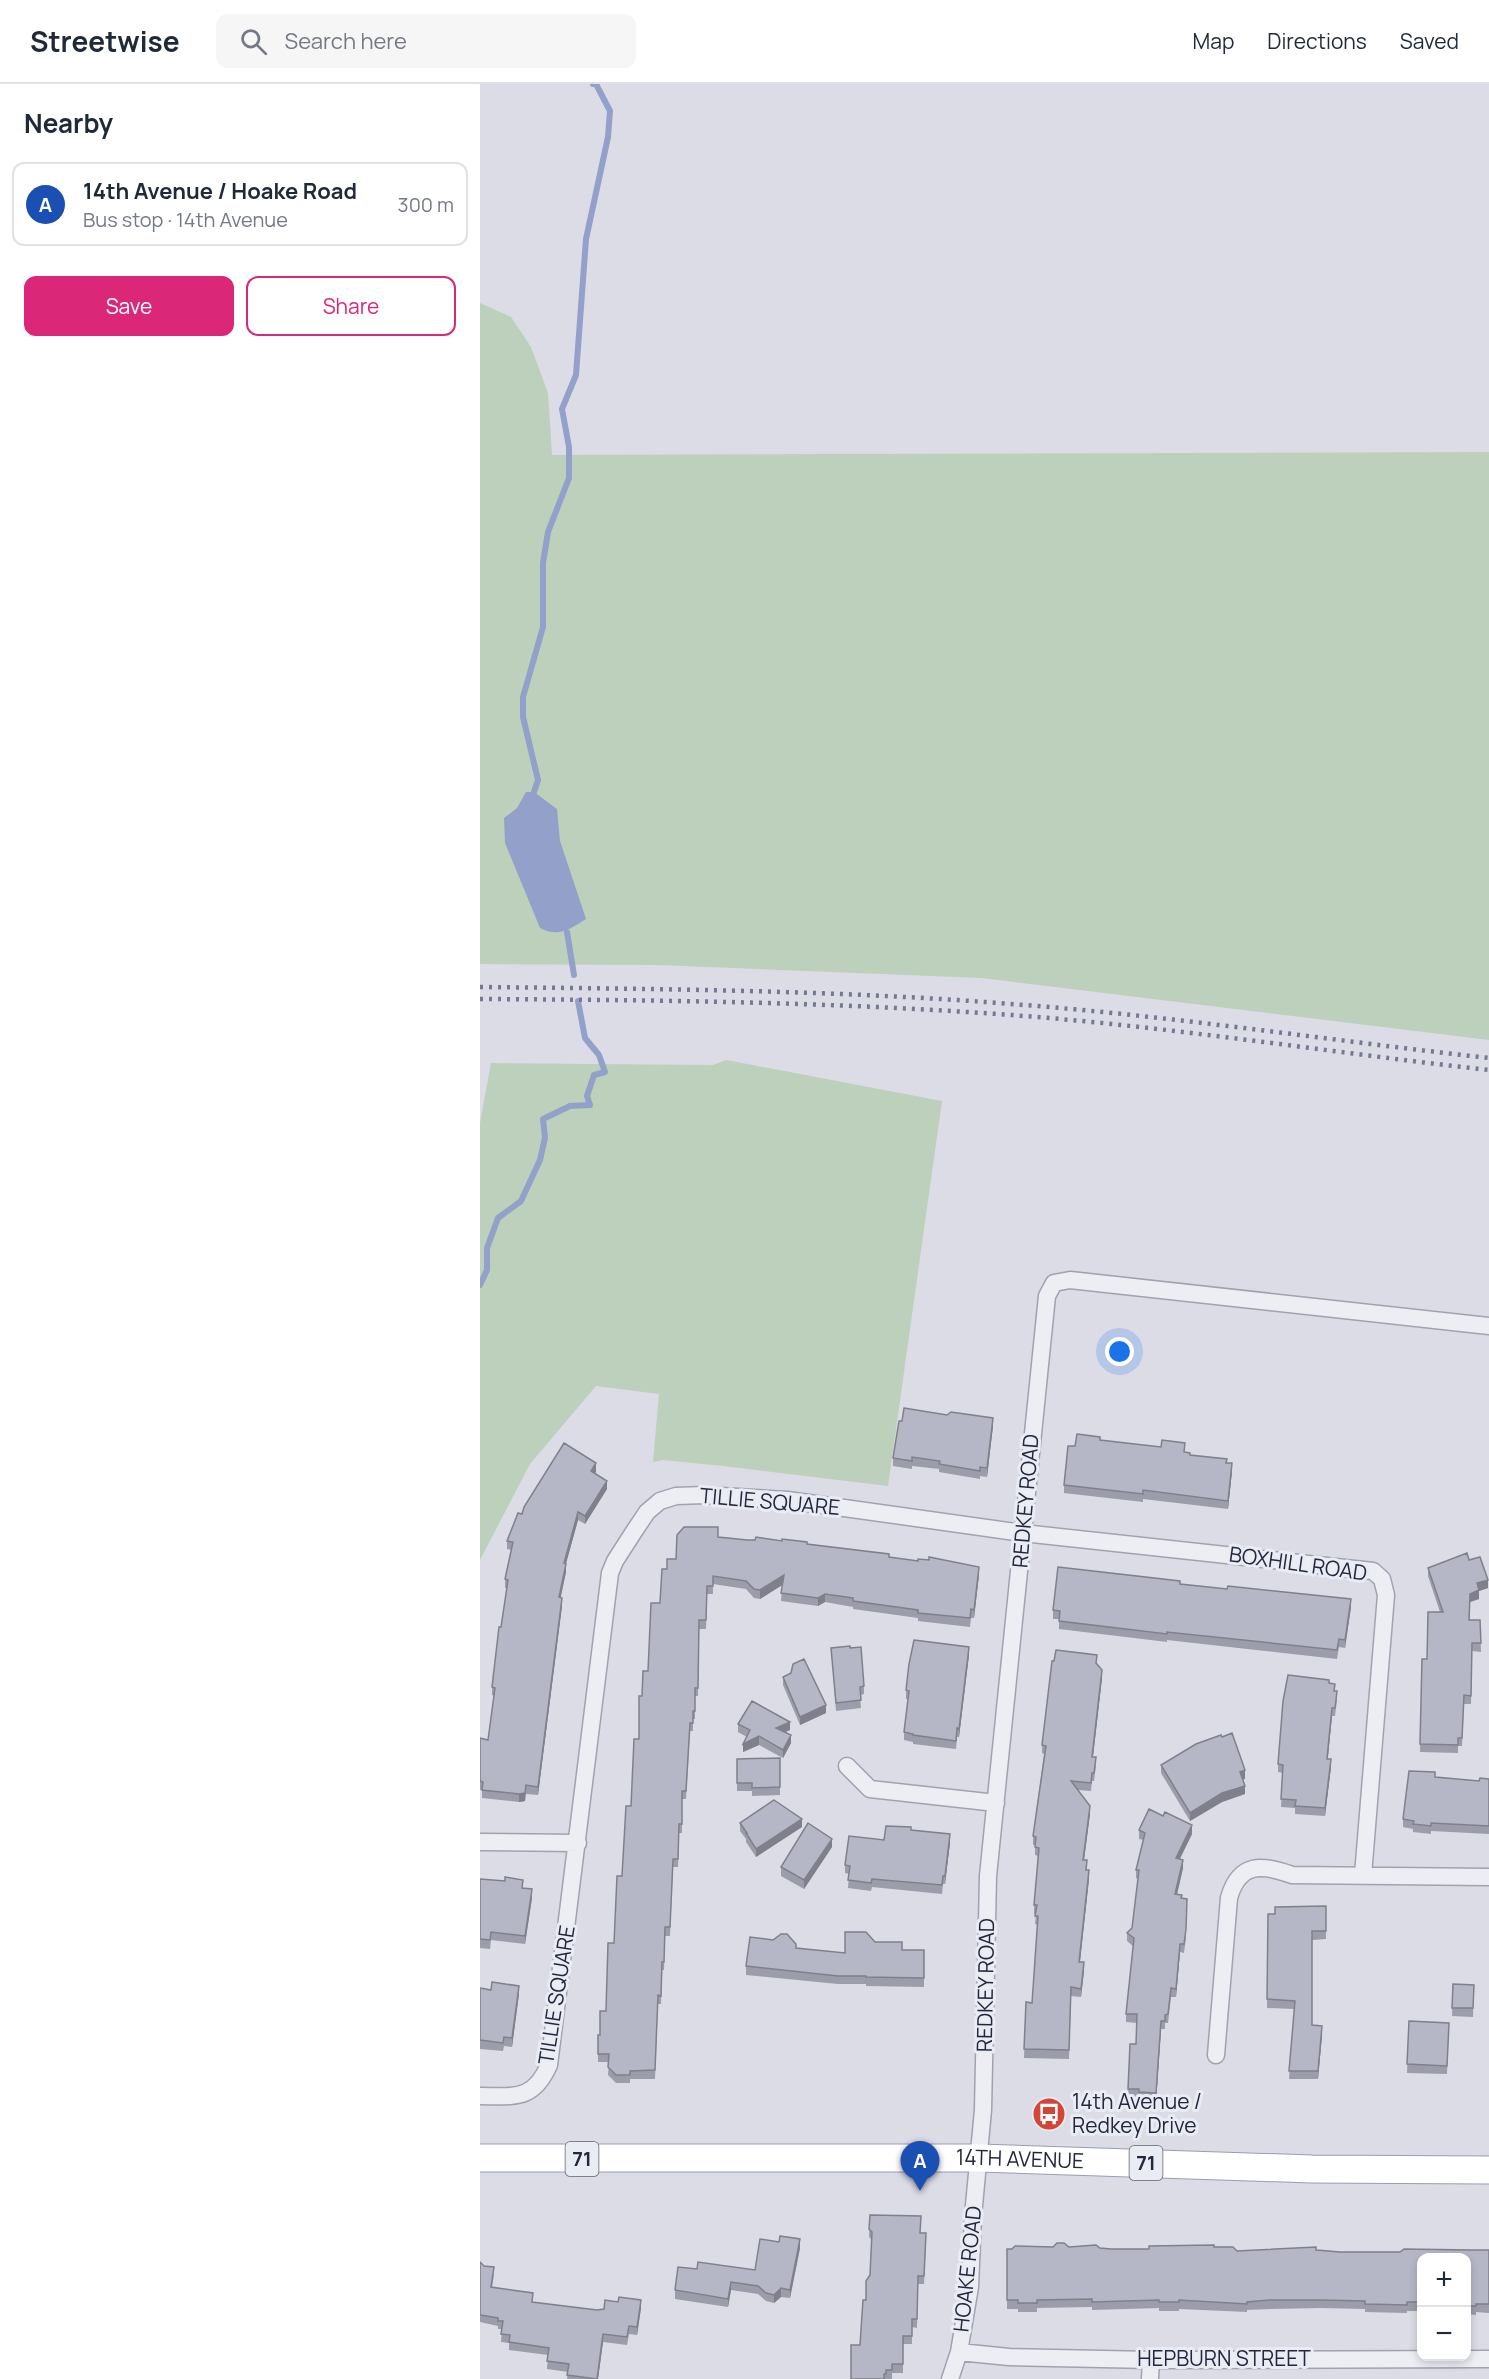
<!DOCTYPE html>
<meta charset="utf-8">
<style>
:root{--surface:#fff;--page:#f6f6f7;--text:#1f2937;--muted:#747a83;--line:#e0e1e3;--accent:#db2777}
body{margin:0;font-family:Manrope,sans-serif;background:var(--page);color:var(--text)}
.controls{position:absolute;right:18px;bottom:18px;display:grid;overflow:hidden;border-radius:12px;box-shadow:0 3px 9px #0003}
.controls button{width:54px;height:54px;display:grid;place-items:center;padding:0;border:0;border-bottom:2px solid var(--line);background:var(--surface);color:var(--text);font:30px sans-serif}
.you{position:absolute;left:640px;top:1268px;width:21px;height:21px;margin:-15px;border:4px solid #fff;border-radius:50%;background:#1a73e8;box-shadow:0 0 0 9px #1a73e833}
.badge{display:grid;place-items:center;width:39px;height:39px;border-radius:50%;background:var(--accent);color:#fff;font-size:20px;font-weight:700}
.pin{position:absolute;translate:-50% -50px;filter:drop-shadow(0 2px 3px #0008)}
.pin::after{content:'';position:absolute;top:32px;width:21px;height:18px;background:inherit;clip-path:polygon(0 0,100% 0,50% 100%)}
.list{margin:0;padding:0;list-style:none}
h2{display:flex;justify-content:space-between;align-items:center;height:78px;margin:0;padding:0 24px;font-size:26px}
h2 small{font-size:20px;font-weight:400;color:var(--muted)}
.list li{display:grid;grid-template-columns:39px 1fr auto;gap:18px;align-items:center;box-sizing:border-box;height:84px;margin:0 12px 12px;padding:0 12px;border:2px solid var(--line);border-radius:12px}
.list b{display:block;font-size:22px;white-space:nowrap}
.list p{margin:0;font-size:20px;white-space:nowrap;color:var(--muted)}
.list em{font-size:20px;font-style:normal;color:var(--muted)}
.actions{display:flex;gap:12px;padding:18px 24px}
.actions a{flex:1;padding:14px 0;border:2px solid var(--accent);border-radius:12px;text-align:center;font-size:21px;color:var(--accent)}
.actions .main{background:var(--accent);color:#fff}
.icon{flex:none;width:33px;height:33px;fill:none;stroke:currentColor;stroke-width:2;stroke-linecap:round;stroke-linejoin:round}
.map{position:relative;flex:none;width:1009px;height:2295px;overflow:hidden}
header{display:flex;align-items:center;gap:36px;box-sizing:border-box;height:84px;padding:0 30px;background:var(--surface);border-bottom:2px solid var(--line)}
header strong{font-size:28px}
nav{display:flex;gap:33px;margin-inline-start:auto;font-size:21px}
.search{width:420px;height:54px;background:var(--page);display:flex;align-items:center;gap:15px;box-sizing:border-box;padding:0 21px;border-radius:12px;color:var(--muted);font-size:22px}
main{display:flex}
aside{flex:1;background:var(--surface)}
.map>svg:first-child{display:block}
.green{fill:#bcd0bb}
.water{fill:#93a0c9}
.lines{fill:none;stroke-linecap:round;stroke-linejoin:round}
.stream{stroke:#93a0c9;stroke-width:6}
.street-casing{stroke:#a0a2b0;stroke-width:19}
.primary-casing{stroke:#9a9db2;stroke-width:29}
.street{stroke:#edeef4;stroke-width:16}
.primary{stroke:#fff;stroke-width:27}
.rail{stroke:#747890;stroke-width:4.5;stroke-dasharray:3 6;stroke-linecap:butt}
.wall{fill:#9c9daa}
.shaded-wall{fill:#7f808b}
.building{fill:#b5b7c6;stroke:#7f808b;stroke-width:1.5}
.labels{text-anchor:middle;stroke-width:6;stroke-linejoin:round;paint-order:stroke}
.shield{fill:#eaecf4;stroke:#5f6274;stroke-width:1.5}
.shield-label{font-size:20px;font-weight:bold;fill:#24273d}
.street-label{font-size:21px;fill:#24273d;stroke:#eaecf4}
.poi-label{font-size:21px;fill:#24273d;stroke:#eaecf4;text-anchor:start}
</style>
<header>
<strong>Streetwise</strong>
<div class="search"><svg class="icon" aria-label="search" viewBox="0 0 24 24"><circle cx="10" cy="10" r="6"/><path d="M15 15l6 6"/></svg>Search here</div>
<nav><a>Map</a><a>Directions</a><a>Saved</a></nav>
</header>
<main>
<aside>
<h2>Nearby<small></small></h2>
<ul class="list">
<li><span class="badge" style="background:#1a4fb4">A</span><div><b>14th Avenue / Hoake Road</b><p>Bus stop · 14th Avenue</p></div><em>300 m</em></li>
</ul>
<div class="actions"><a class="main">Save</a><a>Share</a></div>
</aside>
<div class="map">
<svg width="1009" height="2295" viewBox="0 0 1009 2295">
<rect width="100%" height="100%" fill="#dbdce6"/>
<!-- green -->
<path class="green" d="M0 219 31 233 51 263 68 309 72 371 1009 368V956L502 894 178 881 0 880Z
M246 976 462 1017 408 1402 243 1382 183 1376 173 1378 179 1310 116 1302 50 1380 0 1476V1039L11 979 233 981Z"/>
<!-- water -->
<path class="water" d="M46 708H54L77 725 80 757 106 835C90 845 78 854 60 844L25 759 24 734 37 724Z"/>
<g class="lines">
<!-- stream -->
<path class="stream" d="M54 708 58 696 43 633V613L63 543V479L68 448 89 394V363L82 325 96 291 106 155 128 53 130 27 116 0H113
M87 848 94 891
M0 1201 7 1186V1164L18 1134 41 1117 60 1076 65 1054 63 1035 90 1022 110 1021 107 1012 114 991 125 988 119 971 105 954 98 917"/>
<!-- street casing -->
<g class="street-casing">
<path id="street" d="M367 1682 390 1705 516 1719
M0 1758 98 1759
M736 1971 749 1814C759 1778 782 1780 812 1791L1009 1793
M0 2012C35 2012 53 2017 69 1981L130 1489 135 1477 153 1449 167 1428 180 1417 196 1412 224 1411 307 1416 543 1449 893 1487 902 1495 906 1511 883 1791
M479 2268 529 2273 671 2276 1009 2275
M470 2295 479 2268 490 2203 493 2132 503 2026 508 1792 567 1212 574 1199 590 1196 1009 1242
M670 2295 671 2276"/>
</g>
<!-- primary casing -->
<g class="primary-casing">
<g id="primary">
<path id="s1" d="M0 2074H499L832 2085 1009 2086"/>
</g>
</g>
<!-- street -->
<use href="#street" class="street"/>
<!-- primary -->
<use href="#primary" class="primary"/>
<!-- rail -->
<path class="rail" d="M0 903C182 905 363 906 544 921 700 933 854 957 1009 974
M0 915C182 916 363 918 544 932 700 944 854 969 1009 986"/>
</g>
<!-- wall -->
<path class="wall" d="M513 1342 507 1393 500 1392V1395L459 1388V1385L432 1382V1385L413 1382V1374Z
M620 1356 705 1368 710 1371 746 1379 752 1387 748 1425 663 1415V1418L584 1409V1401L595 1362Z
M116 1388 115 1389 127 1405 105 1440 98 1436 86 1479V1488L80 1514 82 1522 58 1711 46 1710 45 1717 39 1718 2 1714V1706H0V1654L8 1656 14 1612 12 1611V1603L27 1504H25V1495L32 1466 27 1465V1457L42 1430Z
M238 1453 267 1456 327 1460 409 1473 499 1491 494 1534H491L490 1543 438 1537V1534L373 1525V1523L345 1518 338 1522 301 1517 302 1501 280 1515 274 1514 266 1505 233 1500V1510H227L226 1545H219L218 1612H215V1635H213V1647H210L206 1715H202V1749H199L198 1783H193L190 1852H185L184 1886H182L181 1920H178L175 1995H150V1999H136L128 1991 129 1978H118V1951H120L126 1927 159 1655 162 1612 168 1587 180 1519 187 1485 196 1475Z
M948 1484 1008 1504 999 1507V1515L990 1518V1536H1000L1001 1568 992 1567 991 1620H984L982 1662H978V1669L940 1668 942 1575H947L960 1528 948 1492Z
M700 1500 871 1523 865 1564 859 1563 857 1575 687 1556V1558L579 1545V1535H573V1526Z
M351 1564H370L384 1602V1610L380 1611 381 1624 356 1627Z
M489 1571 479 1653H477L476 1665 433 1660V1658L424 1656V1648L428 1615H426V1606Z
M617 1580 622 1594 613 1673 616 1682 614 1697H612L611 1707 598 1706 610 1730 604 1776 609 1795 600 1878 604 1887 601 1913 591 1912 589 1975 544 1974 546 1918 552 1919 558 1841 555 1840 556 1830H554V1821L558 1772 555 1771V1761H553V1752L564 1670 562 1669V1661Z
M303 1593 346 1629 320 1641 303 1601Z
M849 1599 855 1607 857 1616 855 1632H852L848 1672V1675L851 1683 845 1732 815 1730V1724L801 1723 803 1689 798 1688V1680Z
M258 1640 310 1646 305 1648 311 1659 303 1674 279 1661 263 1668 267 1653 258 1648Z
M300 1674V1711L272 1712V1707H257V1675Z
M681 1681 765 1695H763L765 1710 742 1718 710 1737 681 1689Z
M955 1693 999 1697 1009 1695V1750L951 1747V1750L933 1748V1745L923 1743V1735Z
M260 1739 322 1743 276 1773 266 1758V1755L260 1747Z
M431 1746 470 1759 465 1800H463L462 1810 392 1803 391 1807 368 1804 369 1790 365 1789V1781L404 1756Z
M659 1746 712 1750 700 1775 703 1784 697 1810 702 1814 706 1854 704 1869 700 1868 696 1913H691L688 1939H685V1945H681L676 2018 659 2017V2014L648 2013 650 1960H656L657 1939 646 1938V1930L653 1862 647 1857V1849L652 1844 658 1795 656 1794V1786L664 1756 659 1755Z
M352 1763 324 1805 301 1792V1783Z
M0 1795 43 1804 52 1814 45 1860 11 1856 10 1865 0 1864Z
M846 1822V1855L832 1856V1941L842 1951 838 1995H809L814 1925 787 1924 788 1830H795Z
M293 1856 316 1864 365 1869 395 1858 422 1866H444V1903L386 1902V1900H358L266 1891V1882Z
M973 1900 994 1901 993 1933 972 1932Z
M0 1904 39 1910 32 1963 24 1962 23 1967 0 1965Z
M929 1937 969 1939 967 1990 927 1989Z
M390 2131 440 2149 446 2157 444 2200H438L437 2244 432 2243V2260H423V2289H412V2295H371L380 2261 386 2216 390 2191 392 2156 389 2153Z
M589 2163 631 2165H669L734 2163 757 2167 836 2166 860 2168H920L1009 2166V2229L996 2228V2231L987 2230V2174H942V2227H927V2229L885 2228V2225L841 2224 790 2225 767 2226V2228L699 2225V2227H679V2224L612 2226V2223L557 2224V2228H538V2225H527V2165Z
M320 2164 310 2214 301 2213 294 2219 286 2217 278 2210 251 2206 248 2223 195 2215V2206L275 2186Z
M0 2178 14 2191 12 2203 53 2218 117 2226 161 2224 157 2251 149 2250 147 2261 123 2258 118 2295H87L88 2288 67 2285 68 2271 29 2266V2259L21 2258 22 2245H18V2242L0 2238Z"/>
<!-- shaded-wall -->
<path class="shaded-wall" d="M513 1334V1342L507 1393V1384Z
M116 1379V1388L111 1395V1387Z
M752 1379V1387L748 1425V1417Z
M127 1397V1405L105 1440V1432Z
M98 1428V1436L84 1487V1479Z
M86 1480V1488L79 1522V1513Z
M499 1483V1491L494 1534V1526Z
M304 1491V1500L280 1515V1506Z
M1008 1496V1504L999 1507V1515L990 1518V1510L997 1499Z
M345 1510V1518L338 1522V1514Z
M82 1514V1522L58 1711V1703Z
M871 1515V1523L865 1564V1556Z
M489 1563V1571L479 1653V1645Z
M622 1586V1594L612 1681V1673Z
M346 1621V1629L320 1641V1633Z
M852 1624V1632L848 1672V1664Z
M310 1638V1646L296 1652V1644Z
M311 1651V1659L303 1674V1666Z
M279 1652V1661L263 1668V1660Z
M851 1675V1683L845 1732V1724Z
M765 1686V1695L760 1696V1688Z
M46 1701 45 1717 39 1718V1710Z
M765 1702V1710L742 1718 710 1737V1729L742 1709Z
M610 1722V1730L603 1784V1776Z
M322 1735V1743L276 1773V1765Z
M712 1741V1750L696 1782V1774Z
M470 1750V1759L465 1800V1792Z
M352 1755V1763L324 1805V1796Z
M703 1776V1784L695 1819V1810Z
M609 1786V1795L599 1886V1878Z
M52 1805V1814L45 1860V1852Z
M700 1860V1868L696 1913V1905Z
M604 1878V1887L601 1913V1905Z
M39 1902V1910L32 1963V1954Z
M681 1937V1945L676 2018V2009Z
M842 1942V1951L838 1995V1987Z
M320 2155V2164L310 2214V2206Z
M251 2198V2206L248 2223V2215Z
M301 2204V2213L294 2219V2211Z
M161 2216V2224L157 2251V2243Z
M123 2250V2258L118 2295H117Z"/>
<!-- building -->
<path class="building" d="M424 1324 467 1331 471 1328 513 1334 507 1384 500 1383V1387L459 1380 460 1377 432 1373V1377L413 1374 419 1337H422Z
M597 1350 620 1353V1356L681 1363 682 1356 705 1359 704 1368 710 1369V1371L747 1375 746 1379H752L748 1417 663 1406V1410L584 1401 588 1362H595Z
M84 1359 116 1379 111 1387 127 1397 105 1432 98 1428 84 1479 86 1480 79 1513 82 1514 58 1703 46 1701 45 1709 39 1710 2 1706 3 1698 0 1697V1654L8 1656 15 1604 12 1603 19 1543H21L28 1496 25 1495 33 1458 27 1457 38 1429 42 1430 44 1423Z
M204 1443H238V1453L267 1456H275L276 1453 302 1457V1455L327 1458V1460L409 1470V1473L438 1477V1475L449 1476V1473L499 1483 494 1526 491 1525 490 1534 438 1529V1526L373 1517V1514L345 1510 338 1514 301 1509 304 1491 280 1506 274 1505 266 1497 233 1492V1502H227L226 1536H219L218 1604H215V1627H213V1639H210L206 1707H202V1740H199L198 1775H193L190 1843H185L184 1878H182L181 1912 178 1911 175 1986 150 1987V1991H136L128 1983 129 1970H118V1951H120V1927H126L128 1859H134L137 1792H142L146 1722H151L154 1655H159V1612H162L163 1587H168L171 1519H180L182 1485H187V1475H196L197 1451Z
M987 1469 989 1476 1000 1473 1008 1496 997 1499 999 1506 990 1510 989 1536H1000L1001 1559H992L991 1612 984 1611 982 1654H978V1661L940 1660 942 1575H947L948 1528H963L948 1484Z
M578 1483 700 1497V1500L747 1505 748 1502 871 1515 865 1556 859 1555 857 1566 687 1548V1550L579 1537 580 1527 573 1526Z
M434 1556 489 1563 479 1645 477 1644 476 1657 433 1651V1650L424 1648 429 1607 426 1606 429 1580Z
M370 1562V1564L381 1563 384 1602 380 1603 381 1616 356 1619 351 1564Z
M576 1566 617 1571 616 1579 622 1586 612 1673H616L614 1689H612L611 1699 591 1697 610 1722 603 1776H607L606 1786H609L599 1878H604L601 1905 591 1903 589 1966 544 1965 546 1918 552 1919 558 1832H555L557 1821H554L559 1764 555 1763 556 1753 553 1752 566 1662 562 1661 572 1577H574Z
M324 1575 346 1621 320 1633 303 1593 311 1589 313 1580Z
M808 1591 849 1596V1599L855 1600 854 1607H857L855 1624H852L848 1664 847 1675H851L845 1724 815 1722 816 1716 801 1715 803 1681 798 1680 803 1617Z
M272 1617 310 1638 296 1644 311 1651 303 1666 279 1652 263 1660 270 1646 258 1640Z
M752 1649 765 1686 760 1688 765 1702 742 1709 710 1729 681 1681 716 1660 741 1651 742 1653Z
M300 1674V1703L272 1704V1699H257V1675Z
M929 1687 955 1688V1693L999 1697 1000 1694 1009 1695V1742L951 1739V1742L933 1740 934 1737 923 1735Z
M294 1716 322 1735 276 1765 266 1749H267L260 1739Z
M669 1725 683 1732 685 1728 712 1741 696 1774 703 1776 695 1810 702 1811 701 1814 707 1815 706 1845 704 1860H700L696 1905 691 1904 688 1930 685 1931V1937H681L676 2009 659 2008V2005H648L650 1960H656L657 1930H646L654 1854 647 1849 652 1844 659 1786H656L665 1749 659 1746Z
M328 1739 352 1755 324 1796 301 1783Z
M406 1742 431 1743V1746L470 1750 465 1792H463L462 1801 392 1795 391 1799 368 1796 370 1782 365 1781 369 1752 404 1756Z
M25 1793 43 1796 42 1804 52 1805 45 1852 11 1848 10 1856 0 1855V1795L25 1797Z
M846 1822V1847H832V1941L842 1942 838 1987H809L815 1917 787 1915 788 1830H795V1823Z
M365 1848H386L395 1858H422V1866H444V1894L386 1893V1892H358L266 1882 270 1853 293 1856 301 1850H307L316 1860V1864L365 1869Z
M12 1898 39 1902 32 1954 24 1953 23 1959 0 1956V1904L11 1906Z
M973 1900 994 1901 993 1924H972Z
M929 1937 969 1939 967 1982 927 1980Z
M390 2131 441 2132 440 2149H446L444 2192H438L437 2235H432V2252H423V2280H412V2286H406V2290H404V2295H371V2261H380L383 2216H386V2197L390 2191 392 2148 389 2145Z
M300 2152 320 2155 310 2206 301 2204 294 2211 286 2209 278 2202 251 2198 248 2215 195 2206 198 2183 217 2185 218 2178 275 2186 280 2155 299 2158Z
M577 2159H584L589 2163 616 2161 620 2164 631 2165H669V2162L734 2161V2163H753L757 2167 836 2163V2166L860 2168H920L924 2165 990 2166H1009V2220H996V2222H987V2174H942V2218H927V2221L885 2220V2217L841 2216H790L767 2218V2220L699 2216V2218H679V2216L612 2218V2215L557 2216V2219H538V2216H527V2165H532L535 2162 573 2163Z
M0 2178 4 2182 14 2183 11 2203 53 2209 52 2218 117 2226 124 2225 125 2216 138 2218 139 2213 161 2216 157 2243 149 2242 147 2253 123 2250 117 2295 87 2291 89 2280 67 2277 69 2264 29 2258 30 2251 21 2250 23 2237H18V2234L0 2231Z"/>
<!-- icons -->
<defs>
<g id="bus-disc" transform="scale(1.725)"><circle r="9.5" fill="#d44537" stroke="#eaecf4"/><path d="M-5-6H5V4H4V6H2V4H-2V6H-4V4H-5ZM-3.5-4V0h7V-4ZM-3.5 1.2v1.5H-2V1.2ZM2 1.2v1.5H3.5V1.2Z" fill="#fff"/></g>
</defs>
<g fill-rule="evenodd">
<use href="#bus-disc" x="569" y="2030"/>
</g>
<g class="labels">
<!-- shield labels -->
<g class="shield">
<rect x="85.5" y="2058" width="33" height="34" rx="4.5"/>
<rect x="649.5" y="2062" width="33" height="34" rx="4.5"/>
</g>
<g class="shield-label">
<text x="102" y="2082">71</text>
<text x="666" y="2086">71</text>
</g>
<!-- street labels -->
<g class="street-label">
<text transform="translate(546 1417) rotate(-85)" y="7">REDKEY ROAD</text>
<text transform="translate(290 1418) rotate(5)" y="7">TILLIE SQUARE</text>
<text transform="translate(818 1480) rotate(8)" y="7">BOXHILL ROAD</text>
<text transform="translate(506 1901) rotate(-89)" y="7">REDKEY ROAD</text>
<text transform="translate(77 1911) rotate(-81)" y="7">TILLIE SQUARE</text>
<text dy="7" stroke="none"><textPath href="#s1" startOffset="540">14TH AVENUE</textPath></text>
<text transform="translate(488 2185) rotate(-84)" y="7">HOAKE ROAD</text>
<text x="744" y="2282">HEPBURN STREET</text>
</g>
<!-- poi labels -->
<g class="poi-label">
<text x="592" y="2025">14th Avenue /<tspan x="592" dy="24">Redkey Drive</tspan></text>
</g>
</g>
</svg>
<div class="controls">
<button>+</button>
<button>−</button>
</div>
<div class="you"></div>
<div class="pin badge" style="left:440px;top:2107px;background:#1a4fb4">A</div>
</div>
</main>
